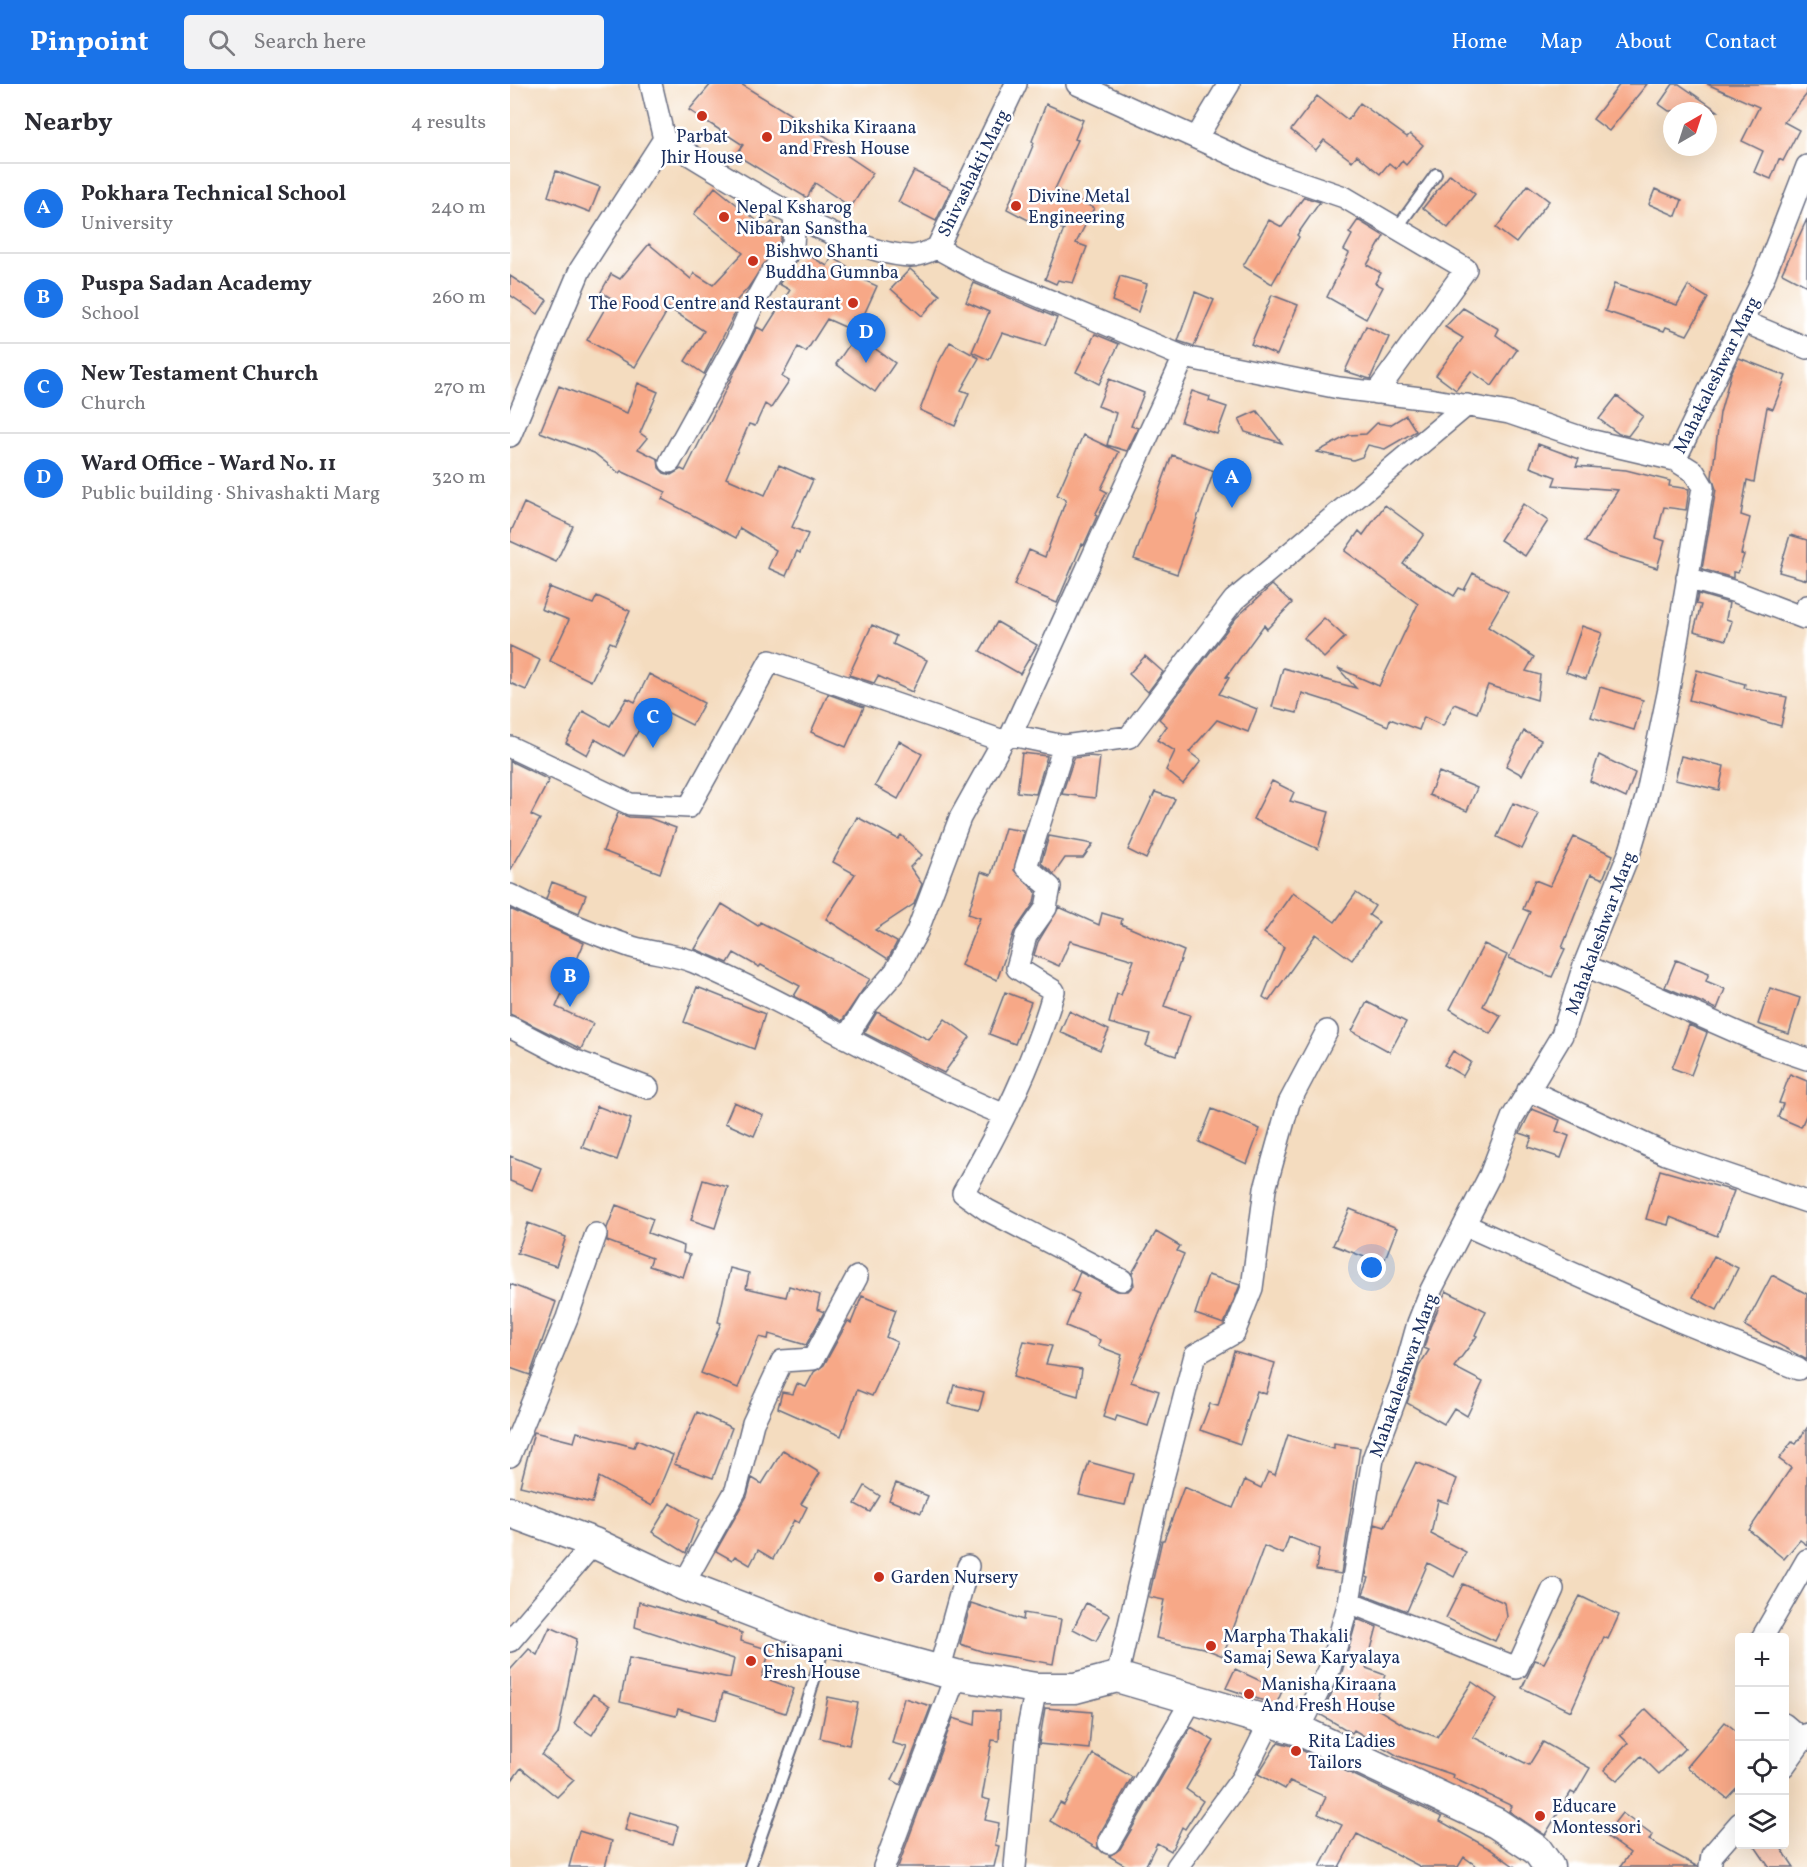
<!DOCTYPE html>
<meta charset="utf-8">
<style>
:root{--surface:#fff;--page:#f2f2f3;--text:#2b2b33;--muted:#7c7c81;--line:#e1e1e2;--accent:#1a73e8}
body{margin:0;font-family:Vollkorn,serif;background:var(--page);color:var(--text)}
.controls{position:absolute;right:18px;bottom:18px;display:grid;overflow:hidden;border-radius:6px;box-shadow:0 6px 24px #0002}
.controls button{width:54px;height:54px;display:grid;place-items:center;padding:0;border:0;border-bottom:2px solid var(--line);background:var(--surface);color:var(--text);font:30px sans-serif}
.compass{position:absolute;left:1153px;top:18px;width:54px;height:54px;border-radius:50%;background:var(--surface);box-shadow:0 6px 24px #0002;rotate:39deg}
.you{position:absolute;left:862px;top:1184px;width:21px;height:21px;margin:-15px;border:4px solid #fff;border-radius:50%;background:#1a73e8;box-shadow:0 0 0 9px #1a73e833}
.badge{display:grid;place-items:center;width:39px;height:39px;border-radius:50%;background:var(--accent);color:#fff;font-size:20px;font-weight:700}
.pin{position:absolute;translate:-50% -50px;filter:drop-shadow(0 2px 3px #0008)}
.pin::after{content:'';position:absolute;top:32px;width:21px;height:18px;background:inherit;clip-path:polygon(0 0,100% 0,50% 100%)}
.list{margin:0;padding:0;list-style:none}
h2{display:flex;justify-content:space-between;align-items:center;height:78px;margin:0;padding:0 24px;font-size:26px}
h2 small{font-size:20px;font-weight:400;color:var(--muted)}
.list li{display:grid;grid-template-columns:39px 1fr auto;gap:18px;align-items:center;box-sizing:border-box;height:90px;padding:0 24px;border-top:2px solid var(--line)}
.list b{display:block;font-size:22px;white-space:nowrap}
.list p{margin:0;font-size:20px;white-space:nowrap;color:var(--muted)}
.list em{font-size:20px;font-style:normal;color:var(--muted)}
.icon{flex:none;width:33px;height:33px;fill:none;stroke:currentColor;stroke-width:2;stroke-linecap:round;stroke-linejoin:round}
.map{position:relative;flex:none;width:1297px;height:1783px;overflow:hidden}
header{display:flex;align-items:center;gap:36px;box-sizing:border-box;height:84px;padding:0 30px;background:var(--accent);color:#fff}
header strong{font-size:28px}
nav{display:flex;gap:33px;margin-inline-start:auto;font-size:21px}
.search{width:420px;height:54px;background:var(--page);display:flex;align-items:center;gap:15px;box-sizing:border-box;padding:0 21px;border-radius:6px;color:var(--muted);font-size:22px}
main{display:flex}
aside{flex:1;background:var(--surface)}
.map>svg:first-child{display:block}
.building{fill:#f7a887}
.lines{fill:none;stroke-linecap:round;stroke-linejoin:round}
.service-casing{stroke:#676c80;stroke-width:14}
.minor-casing{stroke:#676c80;stroke-width:24}
.secondary-casing{stroke:#676c80;stroke-width:33}
.service{stroke:#fff;stroke-width:10}
.minor{stroke:#fff;stroke-width:21}
.secondary{stroke:#fff;stroke-width:30}
.poi-dot{fill:#c8321e;stroke:#fff;stroke-width:2}
.labels{text-anchor:middle;stroke-width:5;stroke-linejoin:round;paint-order:stroke}
.poi-label{font-size:18px;fill:#1b2f5e;stroke:#fff;text-anchor:start}
.street-label{font-size:18px;fill:#1b2f5e;stroke:#fff}
</style>
<header>
<strong>Pinpoint</strong>
<div class="search"><svg class="icon" aria-label="search" viewBox="0 0 24 24"><circle cx="10" cy="10" r="6"/><path d="M15 15l6 6"/></svg>Search here</div>
<nav><a>Home</a><a>Map</a><a>About</a><a>Contact</a></nav>
</header>
<main>
<aside>
<h2>Nearby<small>4 results</small></h2>
<ul class="list">
<li><span class="badge">A</span><div><b>Pokhara Technical School</b><p>University</p></div><em>240 m</em></li>
<li><span class="badge">B</span><div><b>Puspa Sadan Academy</b><p>School</p></div><em>260 m</em></li>
<li><span class="badge">C</span><div><b>New Testament Church</b><p>Church</p></div><em>270 m</em></li>
<li><span class="badge">D</span><div><b>Ward Office - Ward No. 11</b><p>Public building · Shivashakti Marg</p></div><em>320 m</em></li>
</ul>
</aside>
<div class="map">
<svg width="1297" height="1783" viewBox="0 0 1297 1783">
<rect width="100%" height="100%" fill="#fff"/>
<filter id="ink" filterUnits="userSpaceOnUse"><feTurbulence type="fractalNoise" baseFrequency=".0167" numOctaves="2"/><feDisplacementMap in="SourceGraphic" scale="12" xChannelSelector="R" yChannelSelector="G"/><feConvolveMatrix kernelMatrix="1 2 1 2 8 2 1 2 1" color-interpolation-filters="sRGB"/></filter>
<filter id="wash" filterUnits="userSpaceOnUse"><feTurbulence type="fractalNoise" baseFrequency=".008" numOctaves="4" result="noise"/><feDisplacementMap in="SourceGraphic" scale="24" xChannelSelector="R" yChannelSelector="G"/><feGaussianBlur stdDeviation="1.35" result="paint"/><feColorMatrix in="noise" values="0 0 0 0 0 0 0 0 0 0 0 0 0 0 0 0 0 1.4 0 .05"/><feComposite in="paint" operator="in"/></filter>
<g filter="url(#wash)">
<rect width="100%" height="100%" fill="#f4dcbf"/>
<g id="blocks">
<!-- building -->
<path class="building" d="M201 0H231L328 60 326 64 363 89 341 123 305 99 297 114 226 71 233 61 179 26Z
M1110 0H1137L1099 47 1083 35Z
M1163 0H1169L1208 27H1159L1149 20Z
M1197 0H1297V10L1274 38 1289 46 1273 77 1269 75 1261 95 1244 88 1253 67 1232 57 1249 23Z
M807 12 838 36 850 19 897 53 900 50 913 61 896 81 892 77 886 85 879 79 870 90 847 71 842 77 814 56 806 66 781 46Z
M536 20 573 36 565 55 568 56 545 105 584 124 566 159 577 163 563 199 548 196 546 200 535 195 554 145 524 139 497 125 524 59 522 57Z
M46 87 90 103 80 128 38 112Z
M404 87 441 105 426 137 388 118Z
M940 90 965 110 938 144 913 124Z
M1018 101 1039 117 1006 159 986 144Z
M205 103 256 144 262 138 271 147V156L238 204 219 225 225 229 194 290 175 277 194 247 159 224 125 283 77 256 101 214 91 208 101 190 110 195 139 160 181 195 184 189 203 201 233 169 184 130Z
M1145 105 1172 116 1166 132 1139 120Z
M794 113 810 118 787 151 789 153 762 200 733 182 759 136 772 143Z
M1297 135V202L1272 189Z
M848 136 874 152 857 181 871 189 865 199 873 203 856 235 817 213 839 169 834 166 842 151 839 149Z
M293 168 317 182 322 173 337 182 334 187 367 202 346 248 317 235 296 268 288 263 272 293 279 297 261 324 255 320 245 342 239 340 216 394 255 411 269 381 303 396 282 443 298 450 290 469 287 467 276 492 258 484 266 466 230 444 226 454 152 415 156 408 111 387 109 389 84 369 30 348 49 302 117 329 128 299 148 308 130 349 137 354 128 365 148 375 149 384 154 389 161 391 171 385 175 387 247 243 254 247 280 206 269 200Z
M400 185 430 211 412 232 381 205Z
M0 192 37 216 28 230 0 211Z
M610 192 637 200 628 228 602 217Z
M464 199 547 234 535 262 492 249 479 276 462 268 479 228 456 218Z
M1104 200 1167 221 1178 202 1198 214 1177 251 1156 243 1154 247 1095 227Z
M685 208 704 216 684 262 668 257Z
M762 211 788 221 767 271 741 260Z
M953 224 989 245 986 251 1007 266 982 302 961 287 946 306 926 291 953 254 935 243Z
M856 242 879 253 860 295 835 287Z
M585 250 609 260 589 300 566 288Z
M346 251 385 279 365 308 326 280Z
M440 258 469 274 451 306 459 309 445 342 410 326 427 281Z
M1229 274 1276 292 1263 325 1257 323 1244 398 1237 396 1231 431 1240 434 1231 470 1234 471 1228 489 1223 488V494L1192 485 1206 405 1202 393 1210 329 1221 289Z
M599 295 634 309 621 342 628 344 617 367 597 361 606 329 588 322Z
M682 307 700 313 699 317 717 323 707 350 671 338Z
M1107 312 1133 332 1118 352 1109 350 1089 335Z
M747 327 772 359 735 348 729 335Z
M896 331 906 347 875 365 858 361 852 373 843 376 807 368 839 351 856 350 867 339 880 341Z
M573 351 609 368 591 405 597 408 585 431 587 432 574 461 572 460 547 519 504 501 519 466 535 473 556 416 547 411Z
M1028 360 1069 375 1066 382 1116 386 1160 397 1159 402 1179 405 1176 426 1154 423 1146 454 1155 457 1147 484 1098 469 1075 458 1108 406 1043 401 1046 393 1020 383Z
M662 371 704 387 667 490 624 475Z
M14 419 63 442 46 478 0 457V450Z
M1013 420 1038 437 1015 472 990 456Z
M875 421 914 450 893 480 944 512 949 504 954 506 963 489 998 508 978 543 1024 573 1016 587 1030 591 1027 616 978 601 967 629 944 620 933 642 914 633 909 646 880 635 878 642 827 620 792 609 787 629 762 623 773 584 846 604 828 584 869 602 908 520 835 467 849 447 853 451Z
M1280 451 1297 456V496L1269 488Z
M762 501 782 519 757 545 754 541 716 593 719 594 709 610 747 625 738 648 707 636 679 668 691 677 673 700 656 686 665 667 647 656 657 642 649 635 726 534Z
M39 503 83 520 87 512 120 527 105 560 100 558 81 597 40 577 59 536 31 525Z
M1188 510 1219 519 1216 535 1222 537 1216 556 1184 547 1191 521 1186 520Z
M814 534 835 553 814 574 794 554Z
M487 538 527 561 510 590 470 567Z
M362 541 386 552 383 560 417 576 402 608 368 592 364 599 339 591Z
M1072 542 1092 549 1076 595 1056 588Z
M0 562 30 576 16 606 0 599Z
M635 572 653 588 638 608 619 590Z
M1187 586 1235 600 1234 604 1277 613 1271 642 1179 616Z
M139 590 194 619 182 641 143 621 114 672 85 655 77 671 56 659 73 627 100 642 117 614 125 618Z
M1090 603 1133 616 1124 646 1081 633Z
M318 610 354 623 336 663 301 648Z
M1014 647 1031 656 1012 691 996 682Z
M389 657 412 670 388 715 365 702Z
M512 669 537 672 526 710 507 708Z
M1089 671 1125 689 1116 714 1080 697Z
M578 672 590 673 585 714 552 710 564 674Z
M1171 672 1214 682 1209 706 1165 696Z
M0 677 39 696 21 731 30 735 0 787Z
M929 688 967 704 957 727 919 711Z
M762 697 784 708 780 717 819 728 808 765 743 735Z
M645 708 665 715 636 775 618 766Z
M1003 719 1029 730 1012 765 987 753Z
M108 729 119 733 139 734 166 744 150 789 93 767Z
M347 733 388 755 391 751 412 771 400 783 412 800 404 820 365 846 387 858 378 875 316 835 345 790 323 778Z
M495 744 514 747 504 786 526 808 524 819 504 848 487 896 451 881 470 834 458 830 471 788 481 791Z
M539 752 583 760 573 774H555L544 790 531 779Z
M1064 753 1103 771 1093 795 1081 790 1052 864 1055 865 1042 893 999 874 1020 828 1013 825 1025 796 1040 802Z
M42 798 76 811 69 829 36 815Z
M783 808 825 838 846 809 865 822 859 831 869 838 842 876 806 850 759 917 753 913 774 863 754 849Z
M212 820 248 842 250 838 360 895 332 937 284 912 290 902 251 881 249 883 224 869 218 879 185 865Z
M549 823 589 841 592 829 612 835 611 840 674 867 654 922 680 931 666 972 636 962 640 950 599 939 607 910 611 911 624 876 560 857 549 882 524 871 528 858Z
M0 825 74 859 46 923 83 940 71 965 0 930Z
M974 860 997 871 973 922 991 932 980 950 940 925Z
M1166 876 1199 889 1196 897 1215 905 1207 925 1155 903Z
M187 903 255 930 244 965 174 938Z
M1260 904 1290 914 1279 950 1248 940Z
M495 908 521 918 505 960 479 950Z
M857 918 896 938 880 968 842 947Z
M559 927 599 946 590 966 550 948Z
M367 928 419 956 435 935 460 953 434 989 354 949Z
M1179 941 1197 949 1181 991 1162 984Z
M943 967 961 978 953 992 934 981Z
M1280 990 1297 997V1029L1291 1043 1268 1033 1273 1020 1269 1019Z
M224 1018 253 1031 244 1052 215 1039Z
M87 1022 121 1035 107 1076 72 1063Z
M702 1025 750 1045 737 1080 689 1058Z
M1022 1025 1050 1036 1046 1047 1059 1052 1051 1074 1018 1063 1022 1053 1010 1049Z
M0 1072 31 1084 22 1106 0 1097Z
M1150 1086 1224 1107 1207 1152 1160 1133 1158 1141 1136 1135Z
M193 1096 218 1103 205 1144 181 1136Z
M106 1121 143 1135 138 1149 174 1162 173 1169 180 1171 173 1193 139 1182 142 1174 97 1157V1144Z
M840 1125 887 1144 873 1180 823 1161Z
M18 1139 56 1153 46 1182 7 1169Z
M646 1148 670 1162 667 1167 674 1170 621 1298 649 1307 638 1342 607 1332 605 1337 593 1333 612 1271 588 1262 590 1256 556 1242 569 1210 562 1207 570 1188 606 1207H618L624 1201 622 1189Z
M1204 1172 1228 1184 1207 1226 1183 1213Z
M220 1184 239 1189 236 1204 276 1213 279 1202 310 1211 307 1225 314 1228 296 1261 259 1250 258 1255 249 1253 228 1304 191 1289 211 1239 208 1238Z
M698 1191 730 1201 714 1240 685 1230Z
M1262 1191 1297 1210V1276L1235 1242Z
M0 1200 46 1218 20 1291 0 1284Z
M936 1207 976 1227 965 1251 967 1252 944 1283 973 1298 957 1332 944 1324 934 1340 897 1319 909 1282 919 1266 914 1264 920 1243Z
M352 1212 386 1226 376 1253 387 1258 362 1312 347 1306 331 1352 268 1324 272 1308 283 1310 287 1300 296 1303 304 1288 314 1281 338 1237 341 1239Z
M514 1257 542 1262 536 1280 572 1285 568 1312 503 1293Z
M724 1267 765 1279 756 1310 747 1307 730 1360 690 1346 700 1320 708 1322Z
M444 1301 474 1308 469 1327 439 1320Z
M187 1328 222 1344 203 1394 164 1380Z
M1297 1344V1461L1290 1456 1274 1475 1239 1446 1281 1384 1269 1375 1282 1358 1286 1360Z
M24 1348 64 1358 67 1348 124 1363 127 1356 163 1371 142 1422 89 1393 82 1419 10 1402Z
M778 1351 824 1365V1360L850 1364 831 1490 806 1486 809 1465 779 1453 773 1470 754 1462 713 1572 693 1564 646 1554 654 1516 639 1513 652 1456H654L674 1403 723 1424 735 1396 751 1404 758 1388 765 1391Z
M273 1366 310 1389 291 1420 297 1423 289 1439 284 1436 263 1475 248 1466 240 1481 225 1472 222 1476 206 1467 237 1412 242 1394 252 1400Z
M579 1378 623 1390 615 1421 569 1411Z
M906 1378 947 1395 938 1419 928 1416 921 1450 956 1468 944 1493 918 1479 897 1527 853 1510 859 1494 856 1493 865 1440 875 1443Z
M386 1399 418 1412 411 1429 379 1416Z
M355 1402 370 1412 360 1428 345 1420Z
M160 1419 189 1436 176 1469 142 1448Z
M953 1500 995 1519 997 1533 985 1557 936 1534Z
M1070 1512 1109 1531 1098 1555 1094 1553 1061 1627 1012 1604 1025 1576 1034 1579Z
M129 1518 203 1539 232 1549 231 1557 260 1566 252 1593 284 1605 275 1629 213 1609 206 1636 168 1625 166 1632 110 1618 119 1574 220 1594 224 1575 125 1543Z
M461 1519 513 1536 514 1529 551 1535 543 1580 474 1568 450 1560Z
M576 1519 600 1531 586 1557 563 1545Z
M847 1535 867 1543 856 1584 875 1591 864 1623 894 1641 927 1653 962 1598 987 1615 963 1653 1019 1681 1033 1658 1080 1684 1065 1710 1061 1708 1035 1751 999 1727 1002 1722 943 1694 944 1691 888 1672 844 1646 842 1649 811 1631 832 1588Z
M40 1543 67 1555 48 1650 32 1671 64 1696 47 1713 11 1684 0 1699V1586L19 1565 27 1571Z
M725 1585 772 1607 766 1621 716 1604Z
M83 1610 100 1622 82 1651 64 1639Z
M318 1613 348 1619 339 1661 310 1654Z
M394 1614 421 1622 391 1701 382 1696 397 1663 382 1659Z
M535 1624 582 1628 579 1665 529 1660Z
M1136 1625 1175 1664 1149 1690 1131 1672 1107 1697 1094 1686 1118 1659 1110 1651Z
M466 1626 490 1627 489 1657 482 1656 472 1714 480 1716 475 1736 489 1739 485 1761 489 1762 484 1783H388L443 1634 465 1641Z
M1215 1638 1230 1650V1700L1217 1714 1177 1683Z
M681 1643 704 1657 676 1705 693 1717 675 1745 672 1743 661 1767 647 1759 635 1783H618L599 1772 610 1765Z
M768 1658 783 1662 932 1733 930 1737 980 1765 1005 1783H968L954 1773 948 1783H911L847 1750 829 1783H810L832 1741 808 1730 816 1713 780 1697 775 1705 748 1690Z
M583 1670 622 1693 588 1753V1765L540 1737 550 1719 554 1721Z
M120 1728 168 1742 163 1760 115 1746Z
M1112 1729 1142 1751 1139 1756 1188 1783H1110L1120 1769 1095 1751Z
M69 1747 102 1757 95 1783H59Z
M1244 1761H1269L1284 1783H1259Z"/>
</g>
</g>
<g filter="url(#ink)">
<use href="#blocks" fill-opacity="0" stroke="#676c80" stroke-width="1.5"/>
<g class="lines">
<!-- service casing -->
<g class="service-casing">
<path id="service" d="M887 144 926 90
M240 1783 293 1633 315 1559"/>
</g>
<!-- minor casing -->
<g class="minor-casing">
<path id="minor" d="M567 0 761 88 834 113 956 185 866 309
M687 53 719 0
M154 55C214 91 333 170 401 172 409 172 420 167 427 164L506 0
M427 164 469 187 674 273 829 304 919 315 999 329 1079 356 1165 376 1184 388 1193 403 1159 605 1136 714 1120 767 1074 881 1052 951 1002 1034 980 1091 921 1206 908 1239 891 1300 863 1375 839 1518 820 1584 789 1646
M1232 237 1297 264
M0 352 70 186 154 55 141 0
M1165 376 1253 195 1297 82
M160 378 225 260 242 223 259 192 283 161 285 131
M1177 494 1226 508 1294 534 1297 522
M501 651 554 662 619 653 724 516 957 321
M554 662 516 783 540 803 536 824 516 852 507 884 544 907C524 978 490 1045 453 1109L477 1126 612 1196
M0 663 120 720 179 723 260 577 493 657 501 651 674 273
M0 811C39 831 80 849 122 863 142 869 164 870 184 878 290 923 387 987 495 1031
M1074 881 1256 961 1297 975
M0 943 61 975 138 1004
M336 954 358 919 385 888 407 848 450 734 493 657
M1018 1006 1156 1070 1297 1118
M955 1141 1167 1236 1288 1285
M0 1372 57 1234 86 1150
M173 1501 226 1406 243 1339 272 1277 303 1275 347 1193
M839 1518 1007 1584 1043 1505
M1252 1554 1297 1476
M0 1557 84 1459
M429 1587 458 1482
M607 1593 651 1402 685 1271 724 1249 742 1204 755 1105 779 1019 817 947
M1274 1640 1293 1656
M1274 1682 1297 1650
M599 1759 683 1614
M374 1783 446 1591
M505 1783 518 1644 526 1604
M667 1783 732 1694 761 1636
M1200 1783 1202 1771 1230 1739"/>
</g>
<!-- secondary casing -->
<g class="secondary-casing">
<path id="secondary" d="M0 1428 84 1459 173 1501 316 1556 446 1591 526 1604H565L607 1593 789 1646 986 1739 1027 1766 1039 1783"/>
</g>
<!-- service -->
<use href="#service" class="service"/>
<!-- minor -->
<use href="#minor" class="minor"/>
<!-- secondary -->
<use href="#secondary" class="secondary"/>
</g>
</g>
<!-- markers -->
<g class="poi-dot">
<circle cx="192" cy="32" r="6"/>
<circle cx="257" cy="53" r="6"/>
<circle cx="506" cy="122" r="6"/>
<circle cx="214" cy="133" r="6"/>
<circle cx="243" cy="177" r="6"/>
<circle cx="343" cy="219" r="6"/>
<circle cx="369" cy="1493" r="6"/>
<circle cx="701" cy="1562" r="6"/>
<circle cx="241" cy="1577" r="6"/>
<circle cx="739" cy="1610" r="6"/>
<circle cx="786" cy="1667" r="6"/>
<circle cx="1030" cy="1732" r="6"/>
</g>
<g class="labels">
<!-- poi labels -->
<g class="poi-label">
<text x="269" y="49">Dikshika Kiraana<tspan x="269" dy="21">and Fresh House</tspan></text>
<text x="192" y="58" text-anchor="middle">Parbat<tspan x="192" dy="21">Jhir House</tspan></text>
<text x="518" y="118">Divine Metal<tspan x="518" dy="21">Engineering</tspan></text>
<text x="226" y="129">Nepal Ksharog<tspan x="226" dy="21">Nibaran Sanstha</tspan></text>
<text x="255" y="173">Bishwo Shanti<tspan x="255" dy="21">Buddha Gumnba</tspan></text>
<text x="331" y="225" text-anchor="end">The Food Centre and Restaurant</text>
<text x="381" y="1499">Garden Nursery</text>
<text x="713" y="1558">Marpha Thakali<tspan x="713" dy="21">Samaj Sewa Karyalaya</tspan></text>
<text x="253" y="1573">Chisapani<tspan x="253" dy="21">Fresh House</tspan></text>
<text x="751" y="1606">Manisha Kiraana<tspan x="751" dy="21">And Fresh House</tspan></text>
<text x="798" y="1663">Rita Ladies<tspan x="798" dy="21">Tailors</tspan></text>
<text x="1042" y="1728">Educare<tspan x="1042" dy="21">Montessori</tspan></text>
</g>
<!-- street labels -->
<g class="street-label">
<text transform="translate(463 89) rotate(-64)" y="6">Shivashakti Marg</text>
<text transform="translate(1206 291) rotate(-64)" y="6">Mahakaleshwar Marg</text>
<text transform="translate(1090 849) rotate(-70)" y="6">Mahakaleshwar Marg</text>
<text transform="translate(893 1291) rotate(-71)" y="6">Mahakaleshwar Marg</text>
</g>
</g>
</svg>
<div class="controls">
<button>+</button>
<button>−</button>
<button><svg class="icon" aria-label="locate" viewBox="0 0 24 24"><circle cx="12" cy="12" r="6"/><path d="M12 2v4M12 18v4M2 12h4M18 12h4"/></svg></button>
<button><svg class="icon" aria-label="layers" viewBox="0 0 24 24"><path d="M12 4l9 5-9 5-9-5zM3 14l9 5 9-5"/></svg></button>
</div>
<svg class="compass" viewBox="-18 -18 36 36"><path d="M0-13l5 13h-10z" fill="#e53935"/><path d="M0 13l5-13h-10z" fill="#7c7c81"/></svg>
<div class="you"></div>
<div class="pin badge" style="left:722px;top:424px">A</div>
<div class="pin badge" style="left:60px;top:923px">B</div>
<div class="pin badge" style="left:143px;top:664px">C</div>
<div class="pin badge" style="left:356px;top:279px">D</div>
</div>
</main>
